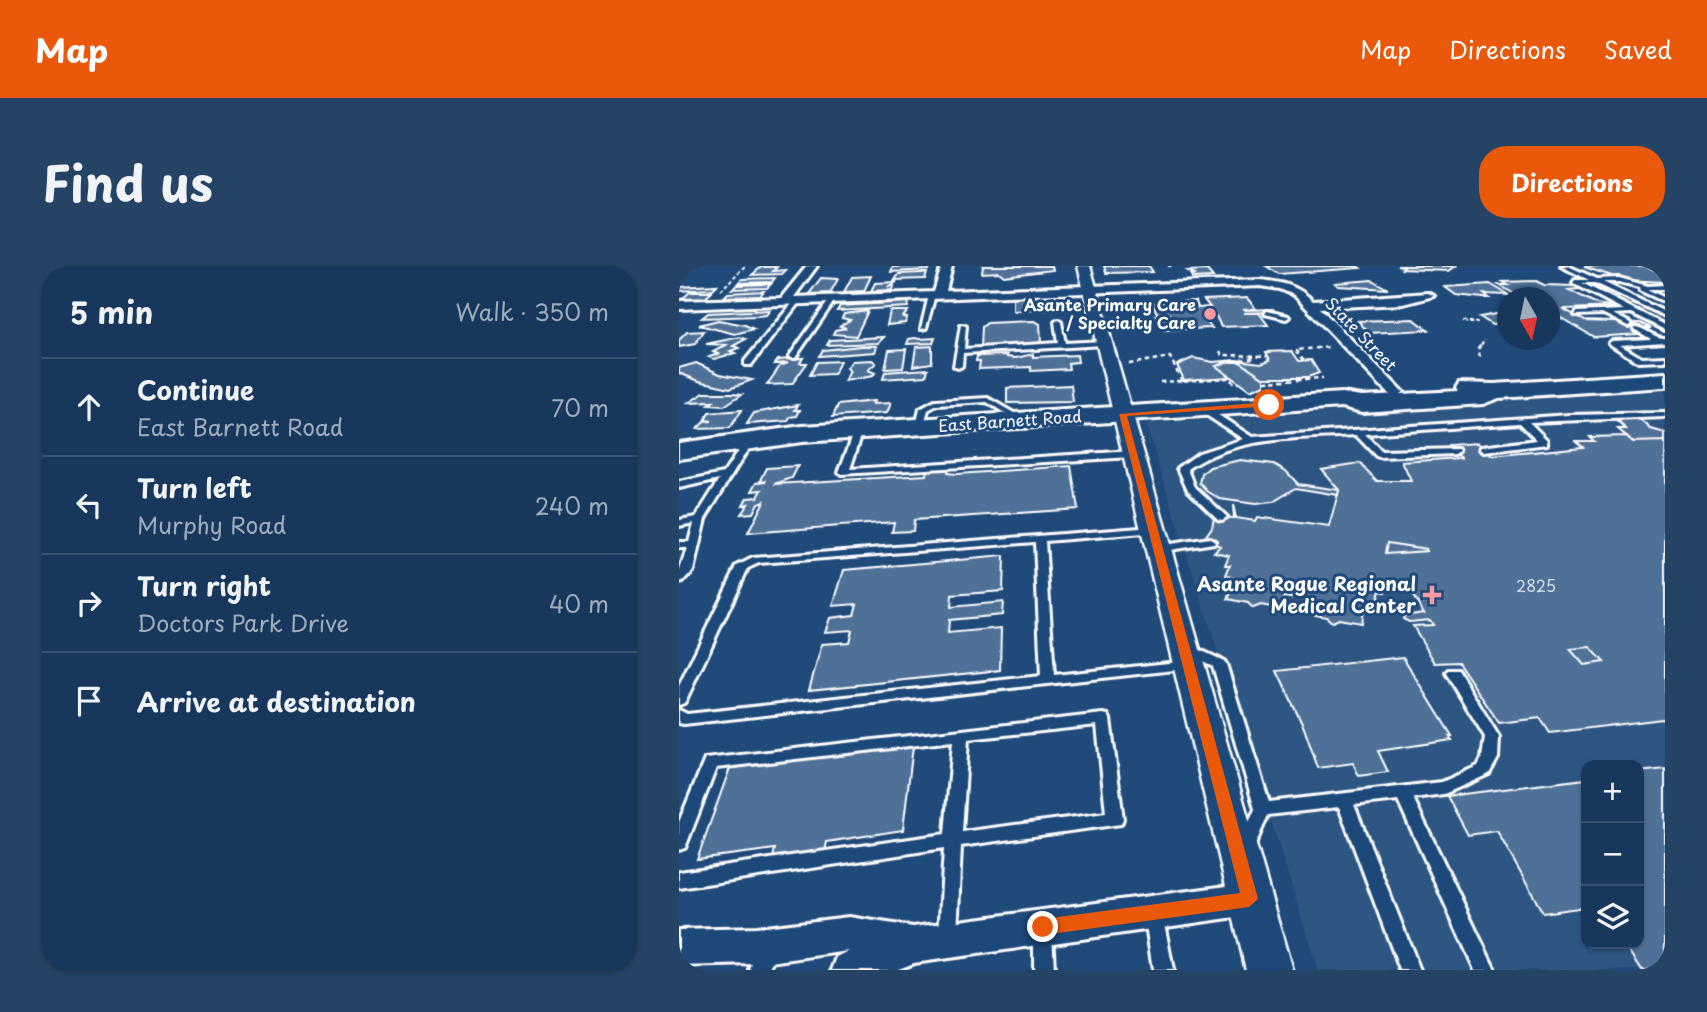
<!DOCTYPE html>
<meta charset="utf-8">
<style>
:root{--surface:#17385c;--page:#244365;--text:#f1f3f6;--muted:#9eacbb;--line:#365272;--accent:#ea580c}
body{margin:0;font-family:"Playpen Sans",sans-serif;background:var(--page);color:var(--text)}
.controls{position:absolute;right:21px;bottom:21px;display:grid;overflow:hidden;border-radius:14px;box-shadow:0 2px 5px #0004}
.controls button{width:63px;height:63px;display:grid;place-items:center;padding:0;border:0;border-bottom:2px solid var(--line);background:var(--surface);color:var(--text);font:35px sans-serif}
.compass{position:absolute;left:818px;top:21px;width:63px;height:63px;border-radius:50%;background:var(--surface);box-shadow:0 2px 5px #0004;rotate:171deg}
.stop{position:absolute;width:21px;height:21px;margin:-16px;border:5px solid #ea580c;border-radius:50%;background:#fff}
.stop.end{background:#ea580c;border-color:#fff;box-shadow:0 2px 7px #0008}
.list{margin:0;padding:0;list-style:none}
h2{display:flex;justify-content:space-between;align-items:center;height:91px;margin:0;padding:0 28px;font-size:30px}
h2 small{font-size:23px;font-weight:400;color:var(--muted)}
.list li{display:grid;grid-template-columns:46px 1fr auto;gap:21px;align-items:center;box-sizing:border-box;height:98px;padding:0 28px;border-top:2px solid var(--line)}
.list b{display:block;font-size:26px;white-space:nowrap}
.list p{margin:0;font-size:23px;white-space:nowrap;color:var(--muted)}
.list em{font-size:23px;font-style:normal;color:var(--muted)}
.icon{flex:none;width:38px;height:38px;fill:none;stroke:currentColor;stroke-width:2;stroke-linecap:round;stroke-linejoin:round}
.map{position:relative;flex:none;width:986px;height:704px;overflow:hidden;border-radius:28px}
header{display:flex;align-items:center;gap:42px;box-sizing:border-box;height:98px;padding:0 35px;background:var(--accent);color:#fff}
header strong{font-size:33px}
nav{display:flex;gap:38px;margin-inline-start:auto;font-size:24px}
.intro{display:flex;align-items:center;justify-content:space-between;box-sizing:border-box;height:168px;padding:0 42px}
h1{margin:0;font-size:49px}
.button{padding:18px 32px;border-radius:28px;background:var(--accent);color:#fff;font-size:24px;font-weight:700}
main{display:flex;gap:42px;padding:0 42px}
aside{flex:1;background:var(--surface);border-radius:28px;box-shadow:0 2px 5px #0004}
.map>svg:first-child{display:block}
.built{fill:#2e5683;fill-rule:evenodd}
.building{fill:#507197;stroke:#fff;stroke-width:2}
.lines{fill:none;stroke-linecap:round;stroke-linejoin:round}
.service-casing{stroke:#fff;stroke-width:6}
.minor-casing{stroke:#fff;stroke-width:6}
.tertiary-casing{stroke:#fff;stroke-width:5}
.primary-casing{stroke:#fff;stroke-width:6}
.path-far1{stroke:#fff;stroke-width:2;stroke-dasharray:3.5 2.5;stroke-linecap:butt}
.path{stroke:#fff;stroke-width:2.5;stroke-dasharray:4.5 3.5;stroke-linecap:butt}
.service{fill:#1f4a7a;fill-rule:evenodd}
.minor{fill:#1f4a7a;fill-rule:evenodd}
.tertiary{fill:#1f4a7a;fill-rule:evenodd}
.primary{fill:#1f4a7a;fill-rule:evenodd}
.route{fill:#ea580c}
.poi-dot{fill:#ff9aa2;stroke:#1f4a7a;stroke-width:2.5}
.labels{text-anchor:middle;stroke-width:6;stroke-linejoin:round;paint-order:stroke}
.far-poi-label{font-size:16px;font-weight:bold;fill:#fff;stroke:#1f4a7a;text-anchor:end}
.far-street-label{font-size:16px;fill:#fff;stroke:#1f4a7a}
.number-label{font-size:16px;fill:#d3dce5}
.poi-label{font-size:19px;font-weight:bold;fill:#fff;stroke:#1f4a7a;text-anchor:end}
</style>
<header>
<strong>Map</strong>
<nav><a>Map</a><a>Directions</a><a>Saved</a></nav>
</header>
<div class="intro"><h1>Find us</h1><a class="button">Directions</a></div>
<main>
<aside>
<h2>5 min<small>Walk · 350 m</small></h2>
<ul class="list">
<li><svg class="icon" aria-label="ahead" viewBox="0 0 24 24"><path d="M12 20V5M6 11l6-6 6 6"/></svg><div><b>Continue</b><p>East Barnett Road</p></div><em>70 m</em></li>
<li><svg class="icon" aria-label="left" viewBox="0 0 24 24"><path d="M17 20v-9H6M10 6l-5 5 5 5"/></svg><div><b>Turn left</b><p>Murphy Road</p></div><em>240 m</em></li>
<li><svg class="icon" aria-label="right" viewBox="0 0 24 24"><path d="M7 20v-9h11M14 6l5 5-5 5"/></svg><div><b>Turn right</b><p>Doctors Park Drive</p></div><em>40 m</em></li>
<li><svg class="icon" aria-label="arrive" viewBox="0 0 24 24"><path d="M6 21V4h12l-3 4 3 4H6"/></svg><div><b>Arrive at destination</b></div></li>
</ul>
</aside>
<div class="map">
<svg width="986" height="704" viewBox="0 0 986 704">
<rect width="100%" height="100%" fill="#1f4a7a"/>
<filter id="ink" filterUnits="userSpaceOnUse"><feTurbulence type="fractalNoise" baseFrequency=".0143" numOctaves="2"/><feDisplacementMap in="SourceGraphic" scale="14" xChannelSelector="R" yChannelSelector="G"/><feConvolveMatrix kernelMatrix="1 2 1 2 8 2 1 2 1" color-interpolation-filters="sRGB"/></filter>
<g filter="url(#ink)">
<!-- built -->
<path class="built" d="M986 125V704H639L467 158ZM907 499H960V678H907Z"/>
<!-- building -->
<path class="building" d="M251 0 250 4 212 6 214 1Z
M304 0H373L374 4 325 10 320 6 303 7Z
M425 0H470L474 6 427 7Z
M587 0H678L681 2 600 8Z
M718 0H777L770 5 723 3 725 1Z
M918 0H966L986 8V16L945 14 905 1Z
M82 1H98L94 5 107 4 103 8 73 9Z
M528 4 534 11 513 12 512 9H517L509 5Z
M242 7H248L246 13 216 14 220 8Z
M192 10 185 25 165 26 173 11Z
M96 12 93 16 59 17 63 13Z
M142 12 159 13 151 27 130 28Z
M693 14 709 23 659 20 656 17Z
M857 15 865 19 896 20 901 23 890 24 918 38 936 41 885 43 906 55 961 57 972 62H955L958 65H953L960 68 915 71 870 45V32L841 31 820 19H829L824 16Z
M218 16 211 20H215L214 24 192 25 196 17Z
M92 18 88 22 53 23 58 19Z
M811 18 830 29 805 28 810 32H804L777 29 766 21Z
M38 19 34 23 0 25V21Z
M85 25 81 30 45 31 49 27Z
M11 26H33L25 33H3Z
M390 29 392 43 334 45V31Z
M568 32 577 43 564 44 594 43 596 46 565 47H580L589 59 542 61 537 50 524 51 533 62 485 64 480 52H494L479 51 477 49 492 48 478 47 473 37 517 35 519 42 531 41 525 34Z
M230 36 229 41 158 45 161 40Z
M91 44 87 49 78 50 23 52 29 47Z
M189 45 177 70 154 68 156 64 167 62 161 60 171 54 163 52 165 48Z
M211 45H229L224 51 228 52 226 57 208 59Z
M828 46V58L813 59 801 51Z
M735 53 749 64 690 67 679 55Z
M39 54 66 59 75 63 56 68 20 59Z
M355 55 361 58 362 78 302 81 303 61 308 57Z
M25 65 16 78 0 81V74L8 66Z
M61 71 67 73 54 80 60 82 51 85 56 87 35 93 30 91 39 88 34 86 47 79 27 78Z
M205 71 199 77 148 79 151 74Z
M236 72 240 73 256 72 254 77 228 78 230 73Z
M182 80H198L196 86 140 90 144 84Z
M253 80V97L234 100 237 81Z
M227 83 224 102 206 103 210 84Z
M613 85 620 95 632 94 640 107 629 111H584L561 96H550L537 100 551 111 505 114 498 99 514 92 534 96 557 94 582 97 591 94 587 86Z
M354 88V91L398 89 399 96 389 97 390 103 352 105V101L300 103 301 95H297L298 90 328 89V91L337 92Z
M124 92 121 97H128L113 118 88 119 101 100 109 97 96 98 99 94Z
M193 94 197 97 189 104 196 107 194 110 166 115 171 105 168 102 173 95Z
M161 95 155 108 131 109 138 96Z
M547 96H561L585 112V119L571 125 537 100Z
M17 97 41 108 73 114 51 122 20 115 0 107V102Z
M249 103 247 110 204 113 206 106Z
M392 119 394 136 328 137V122Z
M25 127H54L63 128 45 140 30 139 34 136 9 137Z
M195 135 194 138 212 137 208 147 154 151 159 139Z
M119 139 116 144H121L118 150 112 151 109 155 68 158 75 147Z
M63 144 51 162 18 163 25 156 33 155 26 154 30 147Z
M936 153H961L972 163 986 167V175L954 176 939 163H947Z
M947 170 954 176 986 175V456L983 453 871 467 861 452 820 457 779 396 756 397 734 360 754 359 751 354 730 356 724 353 725 350 745 347 726 318 708 314 706 326 701 325 698 336 692 335 690 346 684 345 682 357 660 353 653 356 647 351 627 347 630 335 624 334 627 323 615 321 612 332 606 331 602 343 582 339 574 342 569 337 549 333 554 322 548 321 553 311 547 309 551 299H546L550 289 535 286 541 280 524 274 533 261 535 251 555 252 554 239 557 252 576 255 578 251 650 261 660 224 642 203 681 197 698 215H732L723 196 782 192 769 179 799 177 813 190 904 181 897 175H915L911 171Z
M561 194 595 198 607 205 619 218 660 224 659 229 617 222 594 236 576 238 541 233 528 225 521 217 523 208 531 201Z
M119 200 113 212 96 218 247 209 248 203 269 202 268 207 278 208 392 200 399 243 235 254 234 265 213 266 215 256 69 267 85 235 79 237 74 247 62 248 69 238 64 239 68 232 79 231 83 224 73 225 78 216 88 215 82 214 88 202Z
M708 277 747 283 748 285 706 288Z
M325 290 324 325 273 329 272 341 324 336 323 349 270 354 269 367 322 362 321 404 130 424 143 378 170 376 173 364 146 366 151 352 175 349 178 338 154 340 165 304Z
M911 381 925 396 905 399 891 383Z
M724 391 773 470H770L773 474 699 485 709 506 680 510 674 497 639 502 625 462 598 405Z
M234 480 224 564 148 576 145 589 93 596 96 583 18 593 51 502Z
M986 503V704H963L946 678H960V506Z
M907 513V641L864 647 818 565 789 569 768 530Z"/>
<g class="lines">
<!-- service casing -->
<g class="service-casing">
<path id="service" d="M882 0H889L918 13 940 12 969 20 986 19V23H968L986 32V36L962 25 961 21 940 16H924L986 46V50L916 17H903L986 59V64L952 47 934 48 951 57V59L949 60 925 48 896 49 898 46 945 44 894 17 896 14H910Z
M253 27 256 29 247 62 242 63 250 29Z
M151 33 156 34 116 92H112L110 91Z
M116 34 121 35 72 99H66V95Z
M588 45 609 50 610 51 607 53 586 48Z
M379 54 382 56 386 77 425 75 428 77 425 79 284 87 283 100 279 102 275 100 282 59 287 60 285 83 379 77 376 56Z
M955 61C966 61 975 73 986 72V76L941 79 963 92 986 91V95L959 96 931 78 930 77 933 75 972 73 955 63Z
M309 132 347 154 340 156 308 136 258 139 249 144 244 162 237 160 241 143 256 135Z
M521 141H527L573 171 890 149 986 147V151L850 156 868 174V178L805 186 801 183 802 181 858 174 841 157 686 168 702 185 779 183 780 185 776 188 700 191 697 190 677 169C620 173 557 169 509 203L516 221 548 251 543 254 539 253 509 224 499 202 520 187 564 173 521 145Z
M180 161 184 164 171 203 454 185 458 188 454 191 162 208 160 206 176 164Z
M68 171 75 173 26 253 14 305 4 316 0 317V307L8 282H0V276H10L15 257 0 260V254L17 251 41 213 0 222V216L45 207Z
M474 261 479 264 478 266 366 275 375 409 509 395 514 396 516 399 514 402 5 458 0 457V444L8 448 362 410 356 276 80 297 69 302 7 434 5 437 0 439V420L58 300 74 292Z
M531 272 536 275 535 277 478 286 473 283 478 280Z
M508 378 545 395 547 398 590 536 763 516 799 500 803 492 806 471 767 407 769 404H779L820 471 819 492 810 508 765 528 734 532 816 704H796L719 534 675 539 741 704H721L660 541 589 549 574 584 568 586 562 584 560 579 576 543 534 400 503 385 502 382 503 379Z
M424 448 429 449 431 453 444 553 442 558 282 580 278 670 276 676 269 679 262 676 260 670 265 582 0 622V606L266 568 274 475 37 502 8 577 6 582 0 584V556L26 493ZM418 459 427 547 283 566 289 473Z
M474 638 480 640 483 646 494 704H474L465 646 468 640Z
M364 656 371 659 373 665 375 704H355V665L357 659Z
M87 674 94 677 96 683 91 704H71L80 677Z"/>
</g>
<!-- minor casing -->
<g class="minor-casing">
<path id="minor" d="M128 0H138L115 31 255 26 263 0H273L267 25 581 14C603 16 618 19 634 35L749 27 755 30 724 38 641 42 721 123 724 126 716 131 711 129 615 29 601 23 581 20 0 43V35L102 32Z
M571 617 584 622 589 633 584 644 571 649 235 697 217 704H153L158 691 170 685 77 698 0 700V664L77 662 170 651 234 661Z"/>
</g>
<!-- tertiary casing -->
<g class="tertiary-casing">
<path id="tertiary" d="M399 0H411L613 704H567Z"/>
</g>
<!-- primary casing -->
<g class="primary-casing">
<path id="primary" d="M986 107V121L820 132 804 138 683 146 663 141 123 176 0 193V177L123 160 663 127 683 130 779 125 777 122 780 117 815 118Z"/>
</g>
<!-- path-far1 -->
<path class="path-far1" d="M489 0H494
M42 24 66 0
M784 55 798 57H787
M802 79 806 74"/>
<!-- path -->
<path class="path" d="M541 85 543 89 590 90
M801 91 799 83 803 77
M562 94 575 92
M625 94 617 84 652 81
M450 98 491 91 503 115
M586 115 644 112
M481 116 551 112 554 117H559"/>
<!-- service -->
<use href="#service" class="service"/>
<!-- minor -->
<use href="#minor" class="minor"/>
<!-- tertiary -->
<use href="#tertiary" class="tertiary"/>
<!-- primary -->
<use href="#primary" class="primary"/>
</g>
</g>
<!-- route -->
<path class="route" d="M590 136 592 140 448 150 579 633 570 641 364 669 358 667 355 661 364 653 561 627 440 148Z"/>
<!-- markers -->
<g class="poi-dot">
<circle cx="531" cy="48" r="7"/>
<path d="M749.5 318.5h7v7h7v7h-7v7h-7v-7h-7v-7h7z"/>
</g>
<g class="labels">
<!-- far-poi labels -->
<g class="far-poi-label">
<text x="517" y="45">Asante Primary Care<tspan x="517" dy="18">/ Specialty Care</tspan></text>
</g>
<!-- far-street labels -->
<g class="far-street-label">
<text transform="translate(682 68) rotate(46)" y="6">State Street</text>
<text transform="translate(331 155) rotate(-4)" y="6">East Barnett Road</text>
</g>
<!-- number labels -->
<g class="number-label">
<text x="857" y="326">2825</text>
</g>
<!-- poi labels -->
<g class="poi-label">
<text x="737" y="325">Asante Rogue Regional<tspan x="737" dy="22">Medical Center</tspan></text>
</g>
</g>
</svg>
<div class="controls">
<button>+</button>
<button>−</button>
<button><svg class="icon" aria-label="layers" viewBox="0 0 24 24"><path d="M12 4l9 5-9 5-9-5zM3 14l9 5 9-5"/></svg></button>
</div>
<svg class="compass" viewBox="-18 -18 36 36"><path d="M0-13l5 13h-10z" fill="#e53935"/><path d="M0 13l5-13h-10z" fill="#9eacbb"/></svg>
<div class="stop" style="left:590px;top:139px"></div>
<div class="stop end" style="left:364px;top:661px"></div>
</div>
</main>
